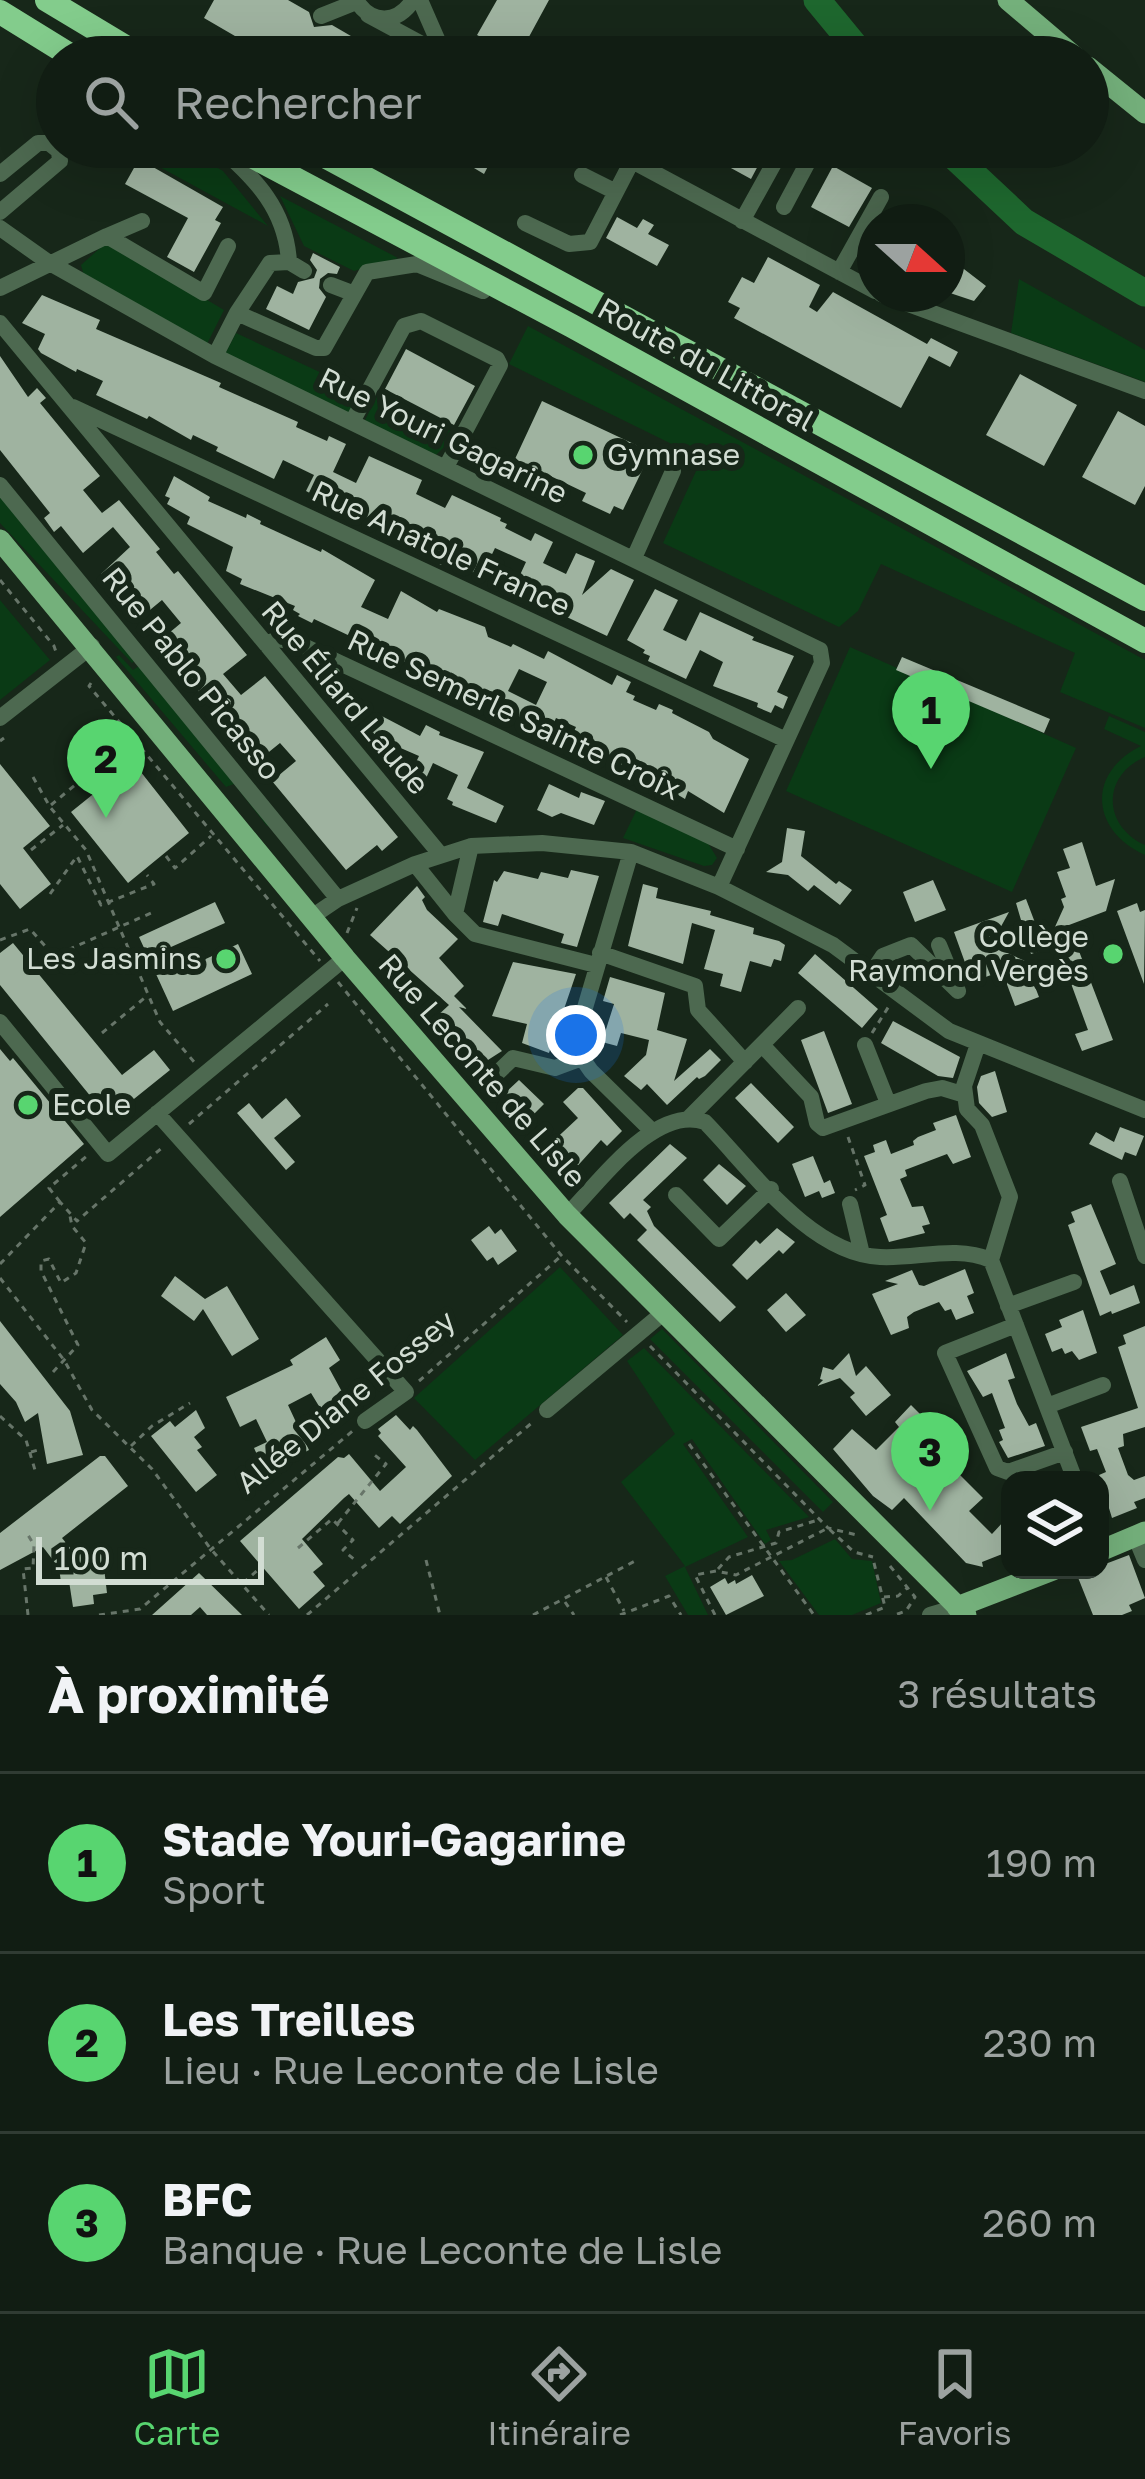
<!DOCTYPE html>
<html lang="fr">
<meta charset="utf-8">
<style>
:root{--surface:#111d13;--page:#1a261c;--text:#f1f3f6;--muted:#9ca2a0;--line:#303b33;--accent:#58d570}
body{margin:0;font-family:"Golos Text",sans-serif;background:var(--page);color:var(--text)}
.controls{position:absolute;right:36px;bottom:36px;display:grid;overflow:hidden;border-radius:24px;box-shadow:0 12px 48px #0002}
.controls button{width:108px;height:108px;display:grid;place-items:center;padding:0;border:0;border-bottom:3px solid var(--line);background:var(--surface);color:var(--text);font:60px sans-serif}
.compass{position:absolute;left:857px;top:204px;width:108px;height:108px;border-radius:50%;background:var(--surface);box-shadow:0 12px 48px #0002;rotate:111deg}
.scale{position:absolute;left:36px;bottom:30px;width:228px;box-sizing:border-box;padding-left:12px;border:6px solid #d2ddd3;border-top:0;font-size:33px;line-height:42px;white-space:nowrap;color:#d2ddd3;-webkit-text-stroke:9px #172719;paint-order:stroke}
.you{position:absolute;left:576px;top:1035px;width:42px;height:42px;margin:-30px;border:9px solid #fff;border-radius:50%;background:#1a73e8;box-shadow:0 0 0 18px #1a73e833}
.badge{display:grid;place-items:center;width:78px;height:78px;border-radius:50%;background:var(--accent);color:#111;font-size:39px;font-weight:700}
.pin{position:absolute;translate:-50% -99px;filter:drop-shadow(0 3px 6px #0008)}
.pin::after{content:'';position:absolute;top:63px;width:42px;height:36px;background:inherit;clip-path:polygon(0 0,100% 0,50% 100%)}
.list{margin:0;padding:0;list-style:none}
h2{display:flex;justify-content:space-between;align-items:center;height:156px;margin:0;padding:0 48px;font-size:51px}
h2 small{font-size:39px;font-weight:400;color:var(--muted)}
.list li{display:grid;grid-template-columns:78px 1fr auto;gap:36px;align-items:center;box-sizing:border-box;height:180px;padding:0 48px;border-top:3px solid var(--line)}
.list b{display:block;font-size:45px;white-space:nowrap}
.list p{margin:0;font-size:39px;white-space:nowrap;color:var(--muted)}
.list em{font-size:39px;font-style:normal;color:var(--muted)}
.icon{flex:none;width:66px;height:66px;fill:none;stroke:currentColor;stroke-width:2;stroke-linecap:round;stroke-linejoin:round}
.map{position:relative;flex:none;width:1145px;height:1615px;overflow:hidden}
.search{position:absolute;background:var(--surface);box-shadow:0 12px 48px #0002;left:36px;right:36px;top:36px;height:132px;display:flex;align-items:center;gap:30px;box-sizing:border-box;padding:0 42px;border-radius:66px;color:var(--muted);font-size:45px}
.sheet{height:696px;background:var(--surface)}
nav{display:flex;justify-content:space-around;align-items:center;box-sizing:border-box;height:168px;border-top:3px solid var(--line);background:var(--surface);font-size:33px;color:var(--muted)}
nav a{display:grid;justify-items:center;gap:6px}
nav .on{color:var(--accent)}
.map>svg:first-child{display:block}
.green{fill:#0a3a15}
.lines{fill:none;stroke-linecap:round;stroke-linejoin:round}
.river{stroke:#1e672e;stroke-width:27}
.building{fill:#9fb3a0;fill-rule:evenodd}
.path{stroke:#677569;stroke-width:3;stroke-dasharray:6 6;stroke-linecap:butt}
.minor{stroke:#4d6950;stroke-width:16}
.major{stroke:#74b07b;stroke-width:21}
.highway{stroke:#83cc8c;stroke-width:24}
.poi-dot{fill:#58d570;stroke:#172719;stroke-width:4.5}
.labels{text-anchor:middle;stroke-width:12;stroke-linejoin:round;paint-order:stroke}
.street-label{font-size:30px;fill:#d2ddd3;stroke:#172719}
.poi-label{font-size:30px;fill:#d2ddd3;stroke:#172719;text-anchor:start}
</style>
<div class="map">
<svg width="1145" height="1615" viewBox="0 0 1145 1615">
<rect width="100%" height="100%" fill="#172719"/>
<!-- green -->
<path class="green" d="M123 147H182L223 171 268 226Z
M280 196 398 258 354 271 304 246Z
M108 241 224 310 207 344 84 276 81 265Z
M1019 279 1145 350V382L1011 333Z
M528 326 1145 660V728L1060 692 1075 653 881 564 858 611 839 627 663 543 697 469 685 463 690 453 509 364Z
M236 333 354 388 368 389 352 419 225 354Z
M378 394 457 434 434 457 363 424Z
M0 495 138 658 132 663 0 523Z
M0 600 50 660 0 700Z
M850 647 1076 748 1012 892 786 791Z
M119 655 133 670 142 664 272 823 267 826 234 784 226 787 116 657Z
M1109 716 1145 732V757C1101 776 1103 826 1145 845V855C1091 831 1086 773 1141 746L1104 729Z
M637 809 706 840 717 858 712 865 704 866 623 838Z
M560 1267 623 1335 475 1460 414 1398Z
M662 1329 833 1502 823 1512 650 1339Z
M644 1348 809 1517 766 1530 771 1540 765 1544 692 1439 683 1444 748 1537 685 1567 708 1615H688L665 1576 685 1566 621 1482 675 1434 627 1361Z
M835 1539 852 1559 872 1561 881 1603 852 1615H819L779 1561 792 1560Z"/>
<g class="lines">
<!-- river -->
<path class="river" d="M817 0 864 57
M944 147 1024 222 1145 293"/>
</g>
<!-- building -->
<path class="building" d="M214 0H288L309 12 314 27 332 25 387 57H271L204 18Z
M497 0H549L518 57 477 35Z
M439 147H498L484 174Z
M714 147H768L751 179 709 156Z
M139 159 223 207 215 220 221 223 194 272 167 257 188 218 125 184Z
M833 166 872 188 849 227 811 207Z
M617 217 637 228 643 219 654 225 648 234 669 245 657 266 606 238Z
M313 253 340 267 337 274 328 273 320 279 319 288 326 297 309 330 266 309 277 286 293 294 298 282 314 278 317 270 310 260Z
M947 256 986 286 974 301 947 292Z
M768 257 820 285 809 307 817 312 833 292 927 344 931 338 958 352 950 367 929 356 901 408 734 318 740 308 728 302 742 277 754 283Z
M42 295 100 320 96 329 221 383 219 387 298 422 296 427 327 441 329 436 346 444 333 472 356 483 369 456 422 480 416 494 445 508 452 495 501 518 500 521 507 524 505 528 531 541 535 533 553 542 543 563 566 574 576 553 595 561 582 595 611 569 634 580 607 636 554 611 550 602 514 588 526 562 495 548 481 577 445 556 441 565 408 549 411 543 395 536 396 533 358 514 357 518 306 491 314 475 283 460 274 479 216 451 218 447 193 435 191 440 149 416 147 419 96 395 103 381 77 369 76 372 41 353 38 349 45 334 22 323Z
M406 349 475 386 454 425 385 389Z
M0 356 28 397 37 388 46 398 40 403 100 476 83 490 102 513 119 500 160 549 156 552 174 574 178 571 247 655 223 674 241 695 265 676 398 837 382 851 377 845 346 870 272 781 296 761 280 743 259 760 254 755 252 757 217 715 231 703 213 683 200 694 170 653 167 655 157 643 181 623 162 600 139 619 101 574 130 547 113 527 83 553 61 526 54 532 44 518 50 513 0 450Z
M1020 374 1077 405 1044 466 986 435Z
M542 401 651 452 623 510 614 506 610 514 582 501 586 493 515 459Z
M1118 411 1145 426V486L1135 505 1082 477Z
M174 476 210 497 208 501 246 518 247 514 261 521 260 524 321 552 322 549 375 580 361 607 388 619 401 591 437 612 439 609 485 627 488 637 511 647 513 644 544 659 548 651 612 685 617 675 631 682 626 692 635 696 633 700 656 710 659 704 673 710 672 713 709 732 713 739 749 759 724 813 688 791 685 799 636 770 582 750 584 746 570 740 576 727 556 718 552 727 539 722 536 729 522 722 518 714 464 690 459 699 421 681 426 672 314 619 312 623 298 616 300 614 293 610 295 606 240 584 242 579 226 571 233 547 187 524 190 517 167 504 170 498 165 496ZM519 669 547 682 536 705 508 691Z
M655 589 678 600 663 630 686 641 700 612 754 637 752 640 794 656 777 692 788 697 783 709 775 705 771 713 757 707 758 703 713 686 723 662 700 650 686 679 648 661 650 656 643 653 645 650 627 640Z
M902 657 1050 719 1044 733 896 670Z
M376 713 420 736 426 725 440 732 439 735 484 752 467 788 504 806 496 823 452 805 453 802 447 799 458 775 433 763 422 787 407 781 419 756 373 736 374 733 368 730Z
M133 762 189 833 128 883 71 812Z
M0 764 50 826 23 848 51 884 20 909 0 884Z
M549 784 579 798 581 792 605 801 594 825 561 813 552 817 537 810Z
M787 828 805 831 801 856 836 884 839 881 852 890 840 905 814 885 808 891 788 875 766 872 782 862Z
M1082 842 1096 886 1115 879 1106 911 1069 925 1113 1040 1082 1051 1075 1034 1088 1030 1057 945 1031 954 1016 903 1026 899 1045 949 1064 907 1061 899 1066 897 1057 872 1070 868 1063 849Z
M571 870 599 876 577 947 561 943 564 934 502 914 498 926 483 922 494 880 497 882 504 871 538 879 541 872 568 878Z
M933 880 946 910 915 922 903 892Z
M643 884 658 888 656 898 711 911 710 915 754 928 753 934 779 941 785 945 781 961 774 959 771 967 750 961 741 992 720 986 723 974 704 969 715 930 692 923 683 964 628 946Z
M417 886 425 897 422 900 427 910 458 939 439 958 464 986 454 996 467 1009 459 1007 502 1051 477 1067 466 1055 471 1050 436 1017 449 1005 370 935Z
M215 902 225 923 171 947 182 970 238 944 252 974 173 1011 139 937Z
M1137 903 1140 912 1145 910 1144 984 1117 911Z
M1009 912 998 932 1005 952 1025 961 1039 997 1015 1006 1002 971 972 982 954 932Z
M13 943 122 1075 154 1050 170 1070 109 1119 0 985V953Z
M815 954 878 1009 862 1028 798 973Z
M513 962 576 974 549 1053 522 1043 527 1024 492 1016Z
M610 977 665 993 657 1030 687 1039 674 1081 710 1049 721 1060 705 1076 699 1079 697 1077 667 1105 647 1084 641 1090 624 1076 646 1055 649 1040 621 1033 617 1046 602 1042 614 1004 603 1001Z
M893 1021 960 1057 953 1078 938 1076 881 1043Z
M824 1031 852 1104 828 1113 801 1040Z
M0 1049 10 1061 13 1058 84 1144 0 1217Z
M995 1071 1007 1112 992 1117 979 1103 977 1087 981 1076Z
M519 1080 544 1104 528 1120 503 1095Z
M751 1083 794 1127 778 1143 735 1098Z
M578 1088H583L622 1131 607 1146 601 1140 572 1172 548 1146 578 1118 563 1102Z
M286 1098 301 1116 274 1138 295 1162 286 1170 237 1113 249 1103 262 1119Z
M956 1115 971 1157 953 1164 947 1154 905 1170 907 1176 900 1179 912 1207 923 1206 930 1224 922 1226 925 1233 889 1242 880 1218 887 1215 864 1156 875 1152 873 1145 886 1140 891 1154 914 1145 913 1141 918 1137 936 1130 933 1123Z
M1120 1127 1144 1136 1136 1156 1125 1152 1122 1160 1089 1144 1096 1132 1114 1142Z
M670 1144 687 1158 643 1200 651 1207 647 1211 654 1226 736 1307 720 1322 637 1240 647 1230 630 1213 624 1219 609 1203Z
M813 1156 824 1183 830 1180 835 1193 822 1198 819 1191 805 1197 792 1164Z
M719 1164 746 1186 727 1205 703 1180Z
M1091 1204 1116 1264 1100 1271 1110 1295 1134 1285 1140 1303 1112 1314 1111 1311 1100 1316 1068 1225 1075 1222 1071 1212Z
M489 1226 495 1234 501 1229 517 1251 498 1265 493 1257 487 1261 471 1240Z
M777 1228 795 1242 783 1254 779 1250 747 1280 732 1265 756 1240 760 1244Z
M965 1269 974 1293 967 1296 974 1313 956 1320 951 1309 945 1311 939 1302 914 1312 907 1317 909 1328 891 1335 872 1294 898 1284 885 1281 912 1270 919 1285 924 1286Z
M175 1276 205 1299 227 1286 259 1339 232 1356 203 1309 194 1321 161 1296Z
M786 1293 806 1315 786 1332 767 1310Z
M1083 1310 1097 1353 1079 1360 1072 1351 1065 1354 1062 1348 1052 1352 1045 1334 1062 1327 1059 1320Z
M0 1321 70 1411 83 1455 47 1464 38 1413 25 1422 16 1402 0 1384Z
M1145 1326V1427L1123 1434 1124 1446 1118 1448 1128 1475 1134 1480 1145 1476V1498L1134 1502 1137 1508 1112 1518 1099 1475 1106 1472 1097 1449 1090 1451 1081 1427 1138 1408 1118 1347 1126 1344 1123 1335Z
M326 1337 340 1360 329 1368 353 1412 331 1426 311 1393 288 1405 309 1450 265 1472 254 1448 267 1442 256 1419 240 1427 226 1397 293 1365 290 1360Z
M849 1353 856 1376 866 1366 891 1395 866 1416 850 1397 855 1393 840 1378 817 1386 823 1380 820 1379 823 1367 833 1370Z
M1006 1353 1015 1378 1008 1380 1017 1404 1029 1426 1036 1423 1045 1446 1008 1458 999 1442 1003 1440 999 1430 1005 1428 992 1393 983 1397 967 1371Z
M911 1405 954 1448 944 1459 983 1498 969 1511 992 1534 1004 1521 1010 1528V1551L982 1562 983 1567 966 1563 904 1498 892 1510 873 1496 833 1449 852 1429 876 1450 899 1427 895 1422Z
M196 1410 205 1428 194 1437 202 1447 197 1450 217 1475 196 1492 151 1436 170 1421 175 1427Z
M396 1415 410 1430 413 1426 417 1430 452 1476 400 1524 392 1516 379 1528 349 1494 344 1498 302 1539 323 1564 313 1572 325 1586 299 1609 240 1541 338 1457 344 1458 349 1454 380 1491 406 1467 378 1436 381 1433 378 1429Z
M100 1456H105L128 1486 62 1538 75 1554 102 1551 107 1593 93 1595 94 1604 73 1607 69 1581 61 1582 59 1568 43 1547 0 1570V1533Z
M1129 1555 1145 1598 1129 1605 1132 1611 1122 1615H1093L1077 1575 1100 1570V1566Z
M199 1573 242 1615H207L200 1607 191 1615H152Z
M752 1575 764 1596 726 1615 710 1587 725 1578 728 1584 735 1580 736 1584Z"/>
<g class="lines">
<!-- path -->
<path class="path" d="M0 580 54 646 57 655
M91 683 89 686 320 961
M0 741 4 738
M33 777 50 807 86 850 160 1022 195 1063
M51 805 75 785 110 769
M31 850 63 825
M166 856 175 868 211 836
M50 894 77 856 101 905 154 884 147 875
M347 933 357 908
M0 940 30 929 54 956 151 913
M338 982 561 1255 627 1322
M102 1033 147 996
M872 1033 889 1006
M189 1124 328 1004
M848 1137 865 1185 855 1190
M60 1202 49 1188 88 1155
M0 1264 60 1202 77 1221 164 1146
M0 1278 64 1360 92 1410 152 1469 210 1548 269 1615
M650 1346 828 1528 857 1535
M53 1372 78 1345 41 1271V1261L49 1259 61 1283 76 1273 86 1243 72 1226 70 1216
M419 1381 560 1257
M0 1416 26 1440 35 1470
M689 1444 814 1615
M131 1446 152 1426 190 1403
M31 1452 42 1449
M338 1523 386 1464 372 1453
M298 1548 332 1519 353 1540 343 1550 356 1561
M426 1560 440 1615
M890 1566 915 1597 906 1611 895 1615
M718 1569 729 1557 776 1543 779 1532 818 1520
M606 1577 624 1611
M243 1583 259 1569
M884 1597 898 1596 907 1588
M565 1602 574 1615
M28 1615 23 1569 33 1568 34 1545 28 1535
M99 1615 140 1609 355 1429
M307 1615 534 1421
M533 1615 635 1561
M620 1615 669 1596 681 1615
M715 1615 695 1575 716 1571 736 1575 828 1528 854 1552 873 1557
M866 1615 885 1607 873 1559"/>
<!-- minor -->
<path class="minor" d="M356 0C371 25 398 24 413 0
M420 0 444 55
M368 15 446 57
M321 16 356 2
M219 147C256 179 286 210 289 262
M606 147 875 291
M0 174 38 143H49L59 151 60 161 0 212
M582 175 616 192
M784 207 816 147
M742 221 783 147
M525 223 569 244 590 242 632 161
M0 228 48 262 215 356 820 650 822 663 719 887
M107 236 142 221
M839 272 881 197
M331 285 352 293
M0 288 107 236 204 293 228 246
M881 294 1145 391
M237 313 316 348H324L367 272 417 264 483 291
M0 323 440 854
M215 356 237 313 270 263 289 262 304 271
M73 407 786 740
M352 422 404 326 421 321 497 359 500 365 446 467
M0 485 338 899
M634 558 673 471
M266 644 278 639 295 642 737 849
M0 718 92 646
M471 846 455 914 475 934 596 965
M631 852 579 1028 582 1058 591 1071 651 1130
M415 864 455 914
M313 916 338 899 415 864 471 846 542 843 631 852 719 887 833 945 949 1031 1145 1110
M600 953 695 986 698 1010 745 1062
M873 971 883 956 911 945 958 991 939 945
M0 1022 108 1154 345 958
M978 1044 964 1086 967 1109 982 1125 1010 1197 991 1260
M865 1045 888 1103
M763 1046 811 1097 817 1123 823 1128 926 1091 942 1088 965 1095
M489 1081 513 1058 555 1068 582 1058
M157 1113 406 1392 365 1421
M690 1117 798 1008
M1120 1181 1145 1256
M676 1195 719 1239 771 1189
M850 1204 862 1254
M567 1215C599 1183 655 1104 705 1122 751 1169 810 1254 880 1257 918 1259 955 1245 991 1260L1075 1480
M1008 1306 1074 1282
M1016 1325 945 1353 997 1468 1008 1472 1065 1452
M1047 1406 1103 1385
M547 1410 663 1313
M1135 1536 1145 1560
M930 1615 957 1607"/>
<!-- major -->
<path class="major" d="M1008 0 1075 57
M1088 67 1145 113
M0 540 345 958 567 1215 966 1615
M1100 1551 1145 1532
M957 1607 1053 1570"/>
<!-- highway -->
<path class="highway" d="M47 0 142 57
M0 12 73 57
M235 147 572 326 1145 641
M308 147 1145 599"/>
</g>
<!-- markers -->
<g class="poi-dot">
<circle cx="583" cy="455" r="12"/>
<circle cx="1113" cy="954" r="12"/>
<circle cx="226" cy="959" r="12"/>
<circle cx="28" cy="1105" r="12"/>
</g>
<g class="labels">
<!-- street labels -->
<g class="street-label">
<text transform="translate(706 365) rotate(29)" y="10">Route du Littoral</text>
<text transform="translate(443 436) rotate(26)" y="10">Rue Youri Gagarine</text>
<text transform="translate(441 549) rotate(25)" y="10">Rue Anatole France</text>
<text transform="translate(191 674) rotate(51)" y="10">Rue Pablo Picasso</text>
<text transform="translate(345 698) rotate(50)" y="10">Rue Éliard Laude</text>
<text transform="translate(514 715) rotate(25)" y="10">Rue Semerle Sainte Croix</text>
<text transform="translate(482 1071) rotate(49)" y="10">Rue Leconte de Lisle</text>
<text transform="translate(346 1402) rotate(-39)" y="10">Allée Diane Fossey</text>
</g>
<!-- poi labels -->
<g class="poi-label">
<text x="607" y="465">Gymnase</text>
<text x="1089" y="947" text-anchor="end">Collège<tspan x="1089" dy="34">Raymond Vergès</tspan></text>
<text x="202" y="969" text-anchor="end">Les Jasmins</text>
<text x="52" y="1115">Ecole</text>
</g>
</g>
</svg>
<div class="controls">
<button><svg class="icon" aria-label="layers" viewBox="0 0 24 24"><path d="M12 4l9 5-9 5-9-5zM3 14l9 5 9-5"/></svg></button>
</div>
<svg class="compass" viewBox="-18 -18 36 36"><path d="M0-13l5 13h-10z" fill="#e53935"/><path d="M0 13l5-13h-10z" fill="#9ca2a0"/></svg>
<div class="scale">100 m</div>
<div class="you"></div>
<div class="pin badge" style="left:931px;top:769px">1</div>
<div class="pin badge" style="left:106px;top:818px">2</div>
<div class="pin badge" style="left:930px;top:1511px">3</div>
<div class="search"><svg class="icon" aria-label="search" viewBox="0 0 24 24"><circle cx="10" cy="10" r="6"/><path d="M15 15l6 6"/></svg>Rechercher</div>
</div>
<section class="sheet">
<h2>À proximité<small>3 résultats</small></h2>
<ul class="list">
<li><span class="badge">1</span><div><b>Stade Youri-Gagarine</b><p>Sport</p></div><em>190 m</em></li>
<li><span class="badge">2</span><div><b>Les Treilles</b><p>Lieu · Rue Leconte de Lisle</p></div><em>230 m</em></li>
<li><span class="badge">3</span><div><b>BFC</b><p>Banque · Rue Leconte de Lisle</p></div><em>260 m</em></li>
</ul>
</section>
<nav>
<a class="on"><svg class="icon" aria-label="map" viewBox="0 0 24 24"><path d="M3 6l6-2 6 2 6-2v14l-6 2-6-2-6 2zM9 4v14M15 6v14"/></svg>Carte</a>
<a><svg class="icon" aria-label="directions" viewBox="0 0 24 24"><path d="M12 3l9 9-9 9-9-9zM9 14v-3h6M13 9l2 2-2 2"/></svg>Itinéraire</a>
<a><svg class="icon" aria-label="saved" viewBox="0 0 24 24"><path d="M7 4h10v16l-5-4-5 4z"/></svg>Favoris</a>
</nav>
